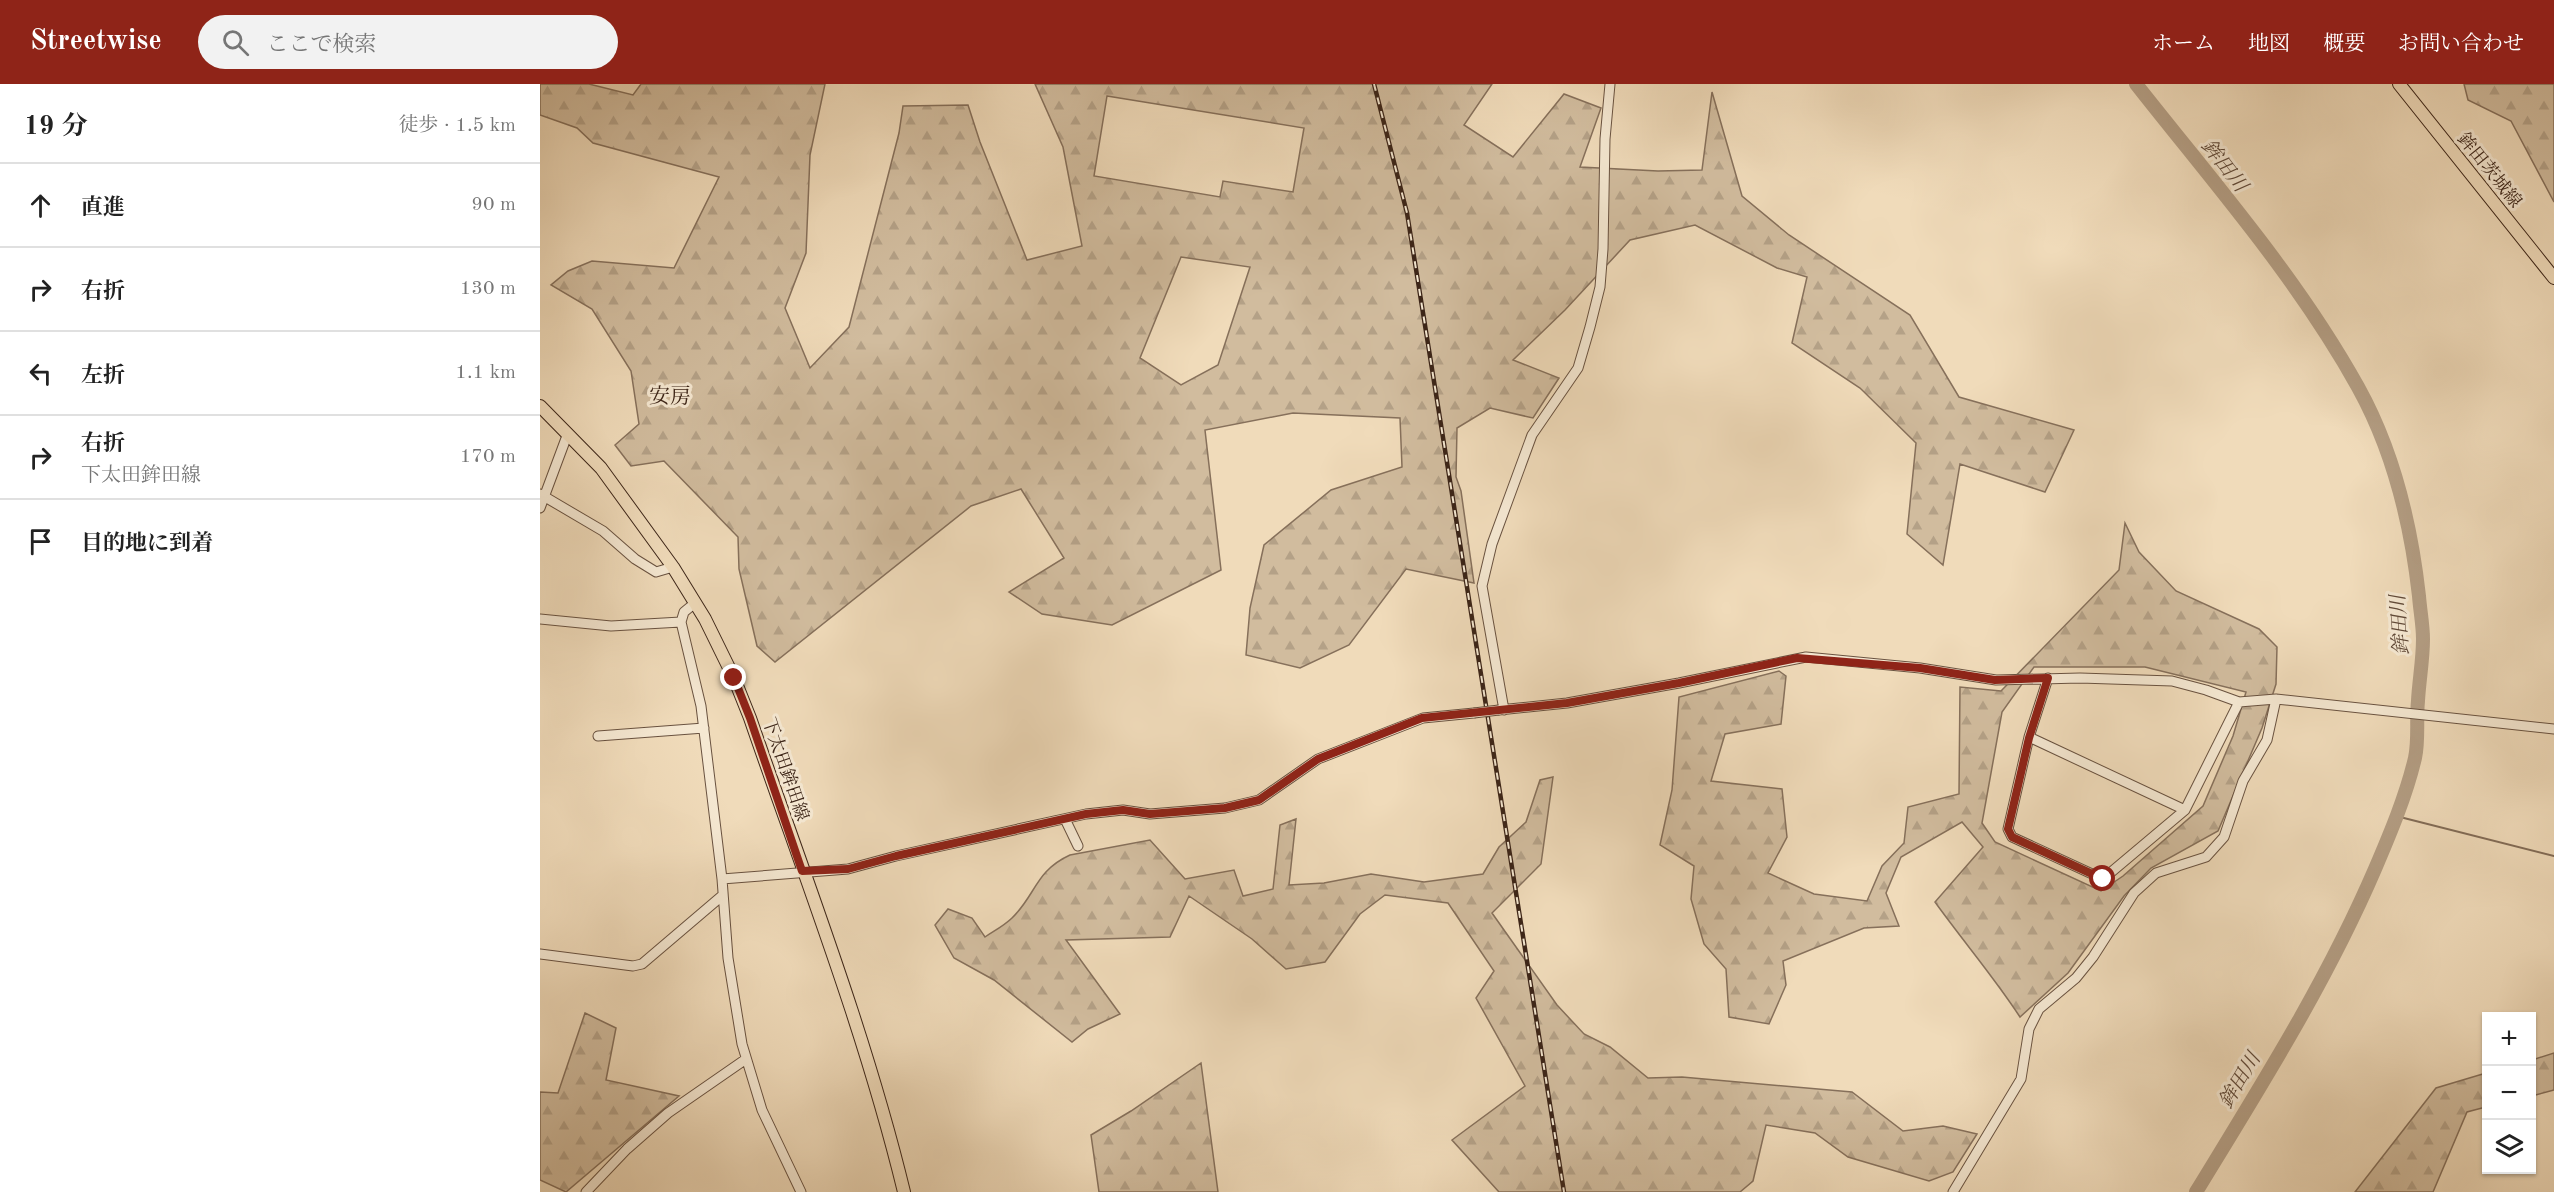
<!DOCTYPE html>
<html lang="ja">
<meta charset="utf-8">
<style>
:root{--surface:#fff;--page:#f2f2f2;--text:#222;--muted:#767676;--line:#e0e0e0;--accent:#8f2418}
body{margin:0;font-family:"Old Standard TT","Noto Serif JP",serif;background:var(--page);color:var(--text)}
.controls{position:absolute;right:18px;bottom:18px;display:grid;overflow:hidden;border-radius:0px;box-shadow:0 2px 4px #0004}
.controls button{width:54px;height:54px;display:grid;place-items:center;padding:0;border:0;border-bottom:2px solid var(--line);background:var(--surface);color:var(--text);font:30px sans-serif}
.stop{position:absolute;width:18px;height:18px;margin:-14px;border:4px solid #8f2418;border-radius:50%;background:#fff}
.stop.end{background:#8f2418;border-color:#fff;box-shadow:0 2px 6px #0008}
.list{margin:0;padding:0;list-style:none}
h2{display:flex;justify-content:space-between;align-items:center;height:78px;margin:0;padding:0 24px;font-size:26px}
h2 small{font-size:20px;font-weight:400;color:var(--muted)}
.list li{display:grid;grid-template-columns:39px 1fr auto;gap:18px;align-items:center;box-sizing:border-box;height:84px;padding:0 24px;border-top:2px solid var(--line)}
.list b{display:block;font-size:22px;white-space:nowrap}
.list p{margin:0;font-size:20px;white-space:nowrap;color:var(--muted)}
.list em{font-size:20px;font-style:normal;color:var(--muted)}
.icon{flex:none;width:33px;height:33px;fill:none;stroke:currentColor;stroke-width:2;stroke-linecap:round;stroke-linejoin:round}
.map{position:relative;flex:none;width:2014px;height:1108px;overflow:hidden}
header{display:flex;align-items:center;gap:36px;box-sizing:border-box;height:84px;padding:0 30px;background:var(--accent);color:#fff}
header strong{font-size:28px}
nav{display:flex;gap:33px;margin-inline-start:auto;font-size:21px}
.search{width:420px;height:54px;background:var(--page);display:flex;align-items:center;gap:15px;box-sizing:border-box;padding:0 21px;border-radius:33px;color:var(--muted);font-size:22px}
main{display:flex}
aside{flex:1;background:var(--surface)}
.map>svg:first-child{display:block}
.forest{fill:url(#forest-firs);stroke:#86705b;stroke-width:1.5;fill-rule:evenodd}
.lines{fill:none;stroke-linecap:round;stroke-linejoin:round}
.stream{stroke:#836d58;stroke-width:2}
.river{stroke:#b39d83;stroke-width:14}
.minor-casing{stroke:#695240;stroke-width:11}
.major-casing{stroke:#3c2518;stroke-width:14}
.minor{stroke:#f5e8d2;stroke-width:9}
.major{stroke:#f0dbba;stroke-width:12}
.rail-casing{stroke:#3c2518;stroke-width:4.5}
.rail{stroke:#f5e8d2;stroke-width:2;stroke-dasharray:7;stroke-linecap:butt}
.minor-bridge-casing{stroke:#695240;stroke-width:11;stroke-linecap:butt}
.minor-bridge{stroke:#f5e8d2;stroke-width:9}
.route{stroke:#8f2418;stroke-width:8}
.labels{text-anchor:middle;stroke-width:6;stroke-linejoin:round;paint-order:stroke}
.street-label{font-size:18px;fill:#3c2518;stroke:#f5e8d2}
.water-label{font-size:20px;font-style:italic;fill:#604938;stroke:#f5e8d2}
.quarter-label{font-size:21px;fill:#3c2518;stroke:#f5e8d2}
</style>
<header>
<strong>Streetwise</strong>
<div class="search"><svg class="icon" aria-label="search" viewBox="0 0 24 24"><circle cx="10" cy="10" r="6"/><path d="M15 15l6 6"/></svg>ここで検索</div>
<nav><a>ホーム</a><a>地図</a><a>概要</a><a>お問い合わせ</a></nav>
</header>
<main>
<aside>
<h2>19 分<small>徒歩 · 1.5 km</small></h2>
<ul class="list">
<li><svg class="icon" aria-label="ahead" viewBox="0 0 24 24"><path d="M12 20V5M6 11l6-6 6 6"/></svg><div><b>直進</b></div><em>90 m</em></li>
<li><svg class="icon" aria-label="right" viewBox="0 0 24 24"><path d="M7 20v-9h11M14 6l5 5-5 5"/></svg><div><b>右折</b></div><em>130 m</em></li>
<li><svg class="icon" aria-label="left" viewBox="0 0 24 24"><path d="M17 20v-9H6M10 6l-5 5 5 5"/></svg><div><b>左折</b></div><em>1.1 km</em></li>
<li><svg class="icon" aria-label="right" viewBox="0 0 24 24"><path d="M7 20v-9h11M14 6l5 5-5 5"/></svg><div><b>右折</b><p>下太田鉾田線</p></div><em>170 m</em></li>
<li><svg class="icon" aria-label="arrive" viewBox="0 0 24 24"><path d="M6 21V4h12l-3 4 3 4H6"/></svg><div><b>目的地に到着</b></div></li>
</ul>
</aside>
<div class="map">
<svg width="2014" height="1108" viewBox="0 0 2014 1108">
<defs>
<pattern id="forest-firs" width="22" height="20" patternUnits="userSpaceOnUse" patternTransform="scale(1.5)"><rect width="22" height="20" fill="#d1bc9e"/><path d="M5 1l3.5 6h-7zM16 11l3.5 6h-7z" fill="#b4a187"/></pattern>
</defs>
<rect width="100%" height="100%" fill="#f0dbba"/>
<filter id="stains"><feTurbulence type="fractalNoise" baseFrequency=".00333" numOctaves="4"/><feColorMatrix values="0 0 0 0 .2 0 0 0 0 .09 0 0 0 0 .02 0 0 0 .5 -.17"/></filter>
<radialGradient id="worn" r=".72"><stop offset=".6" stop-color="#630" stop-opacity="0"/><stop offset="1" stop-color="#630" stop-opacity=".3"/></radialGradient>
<!-- forest -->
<path class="forest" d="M0 0H49L93 11 101 0H285L270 71 266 169 245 224 270 284 309 243 359 49 363 22 428 21 440 58 487 176 542 162 523 63 495 0H952L924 41 973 73 1024 10 1061 24 1040 83 1118 87 1162 86 1172 8 1202 112 1249 151 1370 231 1419 313 1534 346 1505 408 1420 380 1403 481 1367 450 1376 359 1320 304 1252 259 1267 193 1237 184 1155 141 1090 156 1025 226 973 276 1019 294 993 334 950 324 917 344 916 393 921 407 934 499 866 485 809 561 760 584 706 571 710 524 724 461 791 406 862 383 860 334 753 329 665 346 681 486 572 541 502 530 469 508 524 474 481 405 431 422 235 578 217 562 199 485 198 453 124 377 91 382 75 361 99 340 91 287 52 225 11 201 28 187 52 177 134 184 179 93 53 59 37 44 0 31ZM567 12 764 44 753 108 683 97 680 113 554 92ZM641 173 710 183 678 281 641 301 600 274Z
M1924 0H2014V118L1971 37 1928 16Z
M1585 439 1599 468 1636 507 1719 545 1737 563 1736 600 1722 644 1678 747 1611 784 1584 812 1528 889 1480 933C1454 893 1423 857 1395 818L1443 763 1422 738 1361 773 1346 809 1359 842 1324 844 1243 877 1246 901 1229 940 1189 933 1186 885 1164 860 1151 815 1154 782 1120 761 1132 706 1139 613 1239 587 1246 592 1241 640 1185 650 1171 697 1242 705 1247 753 1228 789 1274 810 1327 817 1342 782 1364 759 1368 723 1419 710 1420 603 1461 607 1579 486ZM1494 583H1605L1706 608 1693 652 1663 722 1583 792 1561 807 1455 758 1442 739 1462 628Z
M1013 693 1001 780 952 829 1017 921 1044 950 1070 963 1108 994 1142 993 1312 1008 1363 1047 1403 1042 1437 1050 1413 1088 1389 1097 1308 1073 1275 1049 1226 1041 1213 1097 1200 1108H959L912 1056 985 1002 936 914 954 887 908 819 845 811 820 830 785 878 746 885 712 855 649 812 630 853 526 856 580 930 548 945 532 958 454 896 414 874 395 841 408 825 432 834 445 853C454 847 465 841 472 834 496 811 495 787 530 771L610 756 645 795 694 786 703 812 733 805 740 741 756 735 749 801 784 799 831 790 884 798 943 790 959 763 986 738 1000 696Z
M45 929 76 944 66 996 139 1012 26 1108 0 1096V1008L18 1009Z
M2014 969V1006L1992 1012V976Z
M661 979 678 1108H559L551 1051 591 1027Z
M1946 989V1023L1927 1028 1893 1108H1815L1896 1004Z"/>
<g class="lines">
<!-- stream -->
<path class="stream" d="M1856 732 2014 772"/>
<!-- river -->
<path class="river" d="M1596 0C1673 98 1757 193 1818 303 1853 366 1871 440 1879 512 1880 526 1883 541 1883 555 1883 576 1879 597 1878 617 1876 636 1879 656 1875 674 1866 712 1850 750 1835 785 1786 899 1720 1003 1656 1108"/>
<!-- minor casing -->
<g class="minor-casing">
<path id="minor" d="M0 410 63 447 95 475 116 488 133 483
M0 424 28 349
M155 519 144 528 141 538 161 622 182 795 188 874 202 960 222 1026 261 1108
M0 535 71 542 141 538
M1508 594 1489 653 1468 745 1472 753 1563 795 1645 726 1699 618
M959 626 1027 619 1139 599 1266 573 1380 584 1456 596 1540 594 1632 597 1666 606 1699 618 1736 615 2014 645
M964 626 942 502 952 460 992 351 1038 284 1050 243 1060 203 1063 165 1065 55 1070 0
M58 652 164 644
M1489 653 1645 726
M525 735 538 762
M182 795 308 785 356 772 546 730 583 726 610 730 685 724 719 716 778 675 883 634 934 629
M0 870 93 882 102 880 183 811
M46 1108 87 1065 128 1029 206 975
M1413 1108 1481 995 1489 945 1499 925 1536 894 1553 873 1594 809 1616 789 1666 773 1684 753 1703 697 1727 656 1736 615"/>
</g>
<!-- major casing -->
<g class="major-casing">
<path id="major" d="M1859 0 2014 194
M0 322 61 384 133 483 165 535 194 594 210 634C264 791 325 947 364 1108"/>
</g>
<!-- minor -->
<use href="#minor" class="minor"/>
<!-- major -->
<use href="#major" class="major"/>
<!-- rail casing -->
<g class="rail-casing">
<path id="rail" d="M834 0 867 129 1024 1108"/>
</g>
<!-- rail -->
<use href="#rail" class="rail"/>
<!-- minor-bridge casing -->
<g class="minor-bridge-casing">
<path id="minor-bridge" d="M934 629 959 626"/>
</g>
<!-- minor-bridge -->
<use href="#minor-bridge" class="minor-bridge"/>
</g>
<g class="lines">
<!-- route -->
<path class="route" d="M194 594 210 634 262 787 308 785 356 772 546 730 583 726 610 730 685 724 719 716 778 675 882 634 1027 619 1139 599 1257 574 1380 584 1455 596 1508 594 1489 654 1468 745 1472 753 1563 795"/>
</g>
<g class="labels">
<!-- street labels -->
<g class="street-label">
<text transform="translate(1950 86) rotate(51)" y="6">鉾田茨城線</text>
<text transform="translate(246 685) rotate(71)" y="6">下太田鉾田線</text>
</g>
<!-- water labels -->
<g class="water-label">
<text transform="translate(1685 81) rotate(52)" y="7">鉾田川</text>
<text transform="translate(1859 541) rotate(-94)" y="7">鉾田川</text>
<text transform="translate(1699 996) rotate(-59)" y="7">鉾田川</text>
</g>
<!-- quarter labels -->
<g class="quarter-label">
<text x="130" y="319">安房</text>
</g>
</g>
<rect width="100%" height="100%" filter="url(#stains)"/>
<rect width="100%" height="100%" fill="url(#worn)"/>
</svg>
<div class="controls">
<button>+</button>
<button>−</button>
<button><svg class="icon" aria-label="layers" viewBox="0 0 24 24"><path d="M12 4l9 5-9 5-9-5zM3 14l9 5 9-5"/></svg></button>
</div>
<div class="stop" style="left:1563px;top:795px"></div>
<div class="stop end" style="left:194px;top:594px"></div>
</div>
</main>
